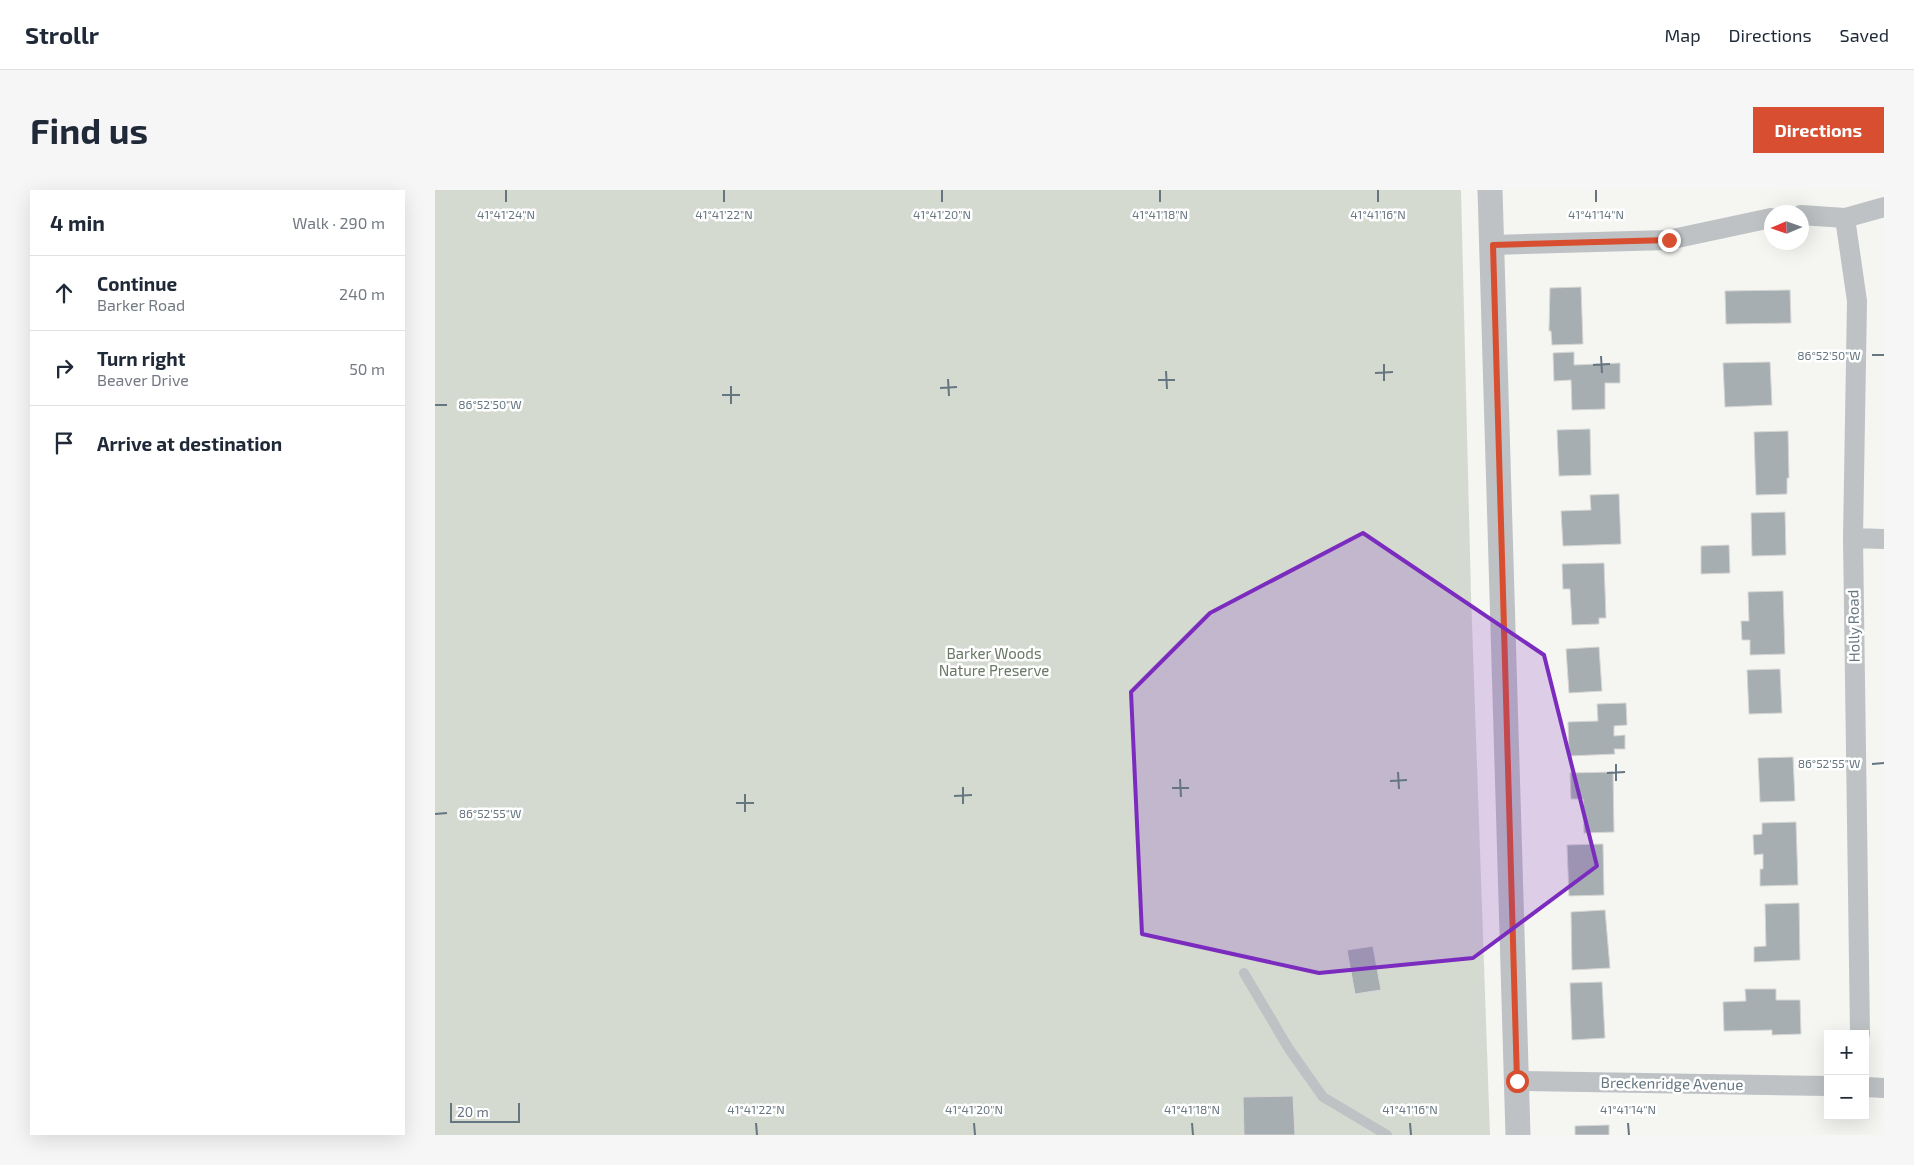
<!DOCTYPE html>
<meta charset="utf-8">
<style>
:root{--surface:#fff;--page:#f6f6f7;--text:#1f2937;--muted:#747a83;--line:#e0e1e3;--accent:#d74f30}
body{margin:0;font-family:"Exo 2",sans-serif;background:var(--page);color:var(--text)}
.controls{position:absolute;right:15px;bottom:15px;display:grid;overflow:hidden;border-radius:0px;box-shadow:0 5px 20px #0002}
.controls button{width:45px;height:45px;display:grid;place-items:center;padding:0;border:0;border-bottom:1px solid var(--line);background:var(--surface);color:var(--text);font:25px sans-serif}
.compass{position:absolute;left:1329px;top:15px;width:45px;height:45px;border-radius:50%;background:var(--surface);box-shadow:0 5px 20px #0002;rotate:268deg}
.scale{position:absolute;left:15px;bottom:12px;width:70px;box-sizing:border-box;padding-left:5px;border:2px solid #667681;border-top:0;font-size:14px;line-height:18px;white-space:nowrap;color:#667681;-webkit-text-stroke:4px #fff;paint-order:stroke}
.stop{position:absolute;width:15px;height:15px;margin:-11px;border:4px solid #d74f30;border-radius:50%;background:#fff}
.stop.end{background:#d74f30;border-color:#fff;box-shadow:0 1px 5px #0008}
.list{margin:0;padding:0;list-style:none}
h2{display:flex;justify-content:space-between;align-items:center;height:65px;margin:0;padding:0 20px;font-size:21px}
h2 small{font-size:16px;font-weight:400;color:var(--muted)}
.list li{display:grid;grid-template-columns:32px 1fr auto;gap:15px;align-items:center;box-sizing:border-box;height:75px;padding:0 20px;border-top:1px solid var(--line)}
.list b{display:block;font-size:19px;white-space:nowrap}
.list p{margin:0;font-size:16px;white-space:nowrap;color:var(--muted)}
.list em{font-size:16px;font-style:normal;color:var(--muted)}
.icon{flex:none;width:28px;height:28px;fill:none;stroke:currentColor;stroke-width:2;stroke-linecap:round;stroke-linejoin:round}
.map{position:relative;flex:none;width:1449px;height:945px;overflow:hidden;border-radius:0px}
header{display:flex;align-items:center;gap:30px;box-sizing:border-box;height:70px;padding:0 25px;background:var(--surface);border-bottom:1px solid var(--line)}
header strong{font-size:24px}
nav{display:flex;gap:28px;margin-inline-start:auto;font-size:18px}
.intro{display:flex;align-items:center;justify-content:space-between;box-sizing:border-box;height:120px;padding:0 30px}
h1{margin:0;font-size:35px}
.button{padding:12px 22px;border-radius:0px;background:var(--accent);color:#fff;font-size:18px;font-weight:700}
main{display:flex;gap:30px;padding:0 30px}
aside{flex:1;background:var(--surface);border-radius:0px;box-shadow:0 5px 20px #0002}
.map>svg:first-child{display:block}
.green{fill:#d5dad1}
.building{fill:#a6aeb2;stroke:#d6d6d4}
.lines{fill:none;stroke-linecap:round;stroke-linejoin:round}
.service{stroke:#bec2c5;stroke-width:10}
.minor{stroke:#bec2c5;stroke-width:20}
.tertiary{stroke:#bec2c5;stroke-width:25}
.route{stroke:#d74f30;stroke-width:6}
.marked{fill:#7b2cbf;fill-opacity:0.2;stroke:#7b2cbf;stroke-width:4;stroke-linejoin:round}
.ticks{fill:none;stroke:#667681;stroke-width:2}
.labels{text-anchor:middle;stroke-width:5;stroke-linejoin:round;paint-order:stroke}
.street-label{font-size:15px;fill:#667681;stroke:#fff}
.park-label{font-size:15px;fill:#697864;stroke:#fff}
.ticks-label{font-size:12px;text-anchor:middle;fill:#667681;stroke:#fff;stroke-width:5;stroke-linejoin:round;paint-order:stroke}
</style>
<header>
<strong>Strollr</strong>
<nav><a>Map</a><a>Directions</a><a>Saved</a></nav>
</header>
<div class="intro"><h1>Find us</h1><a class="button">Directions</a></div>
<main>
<aside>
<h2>4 min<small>Walk · 290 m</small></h2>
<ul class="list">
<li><svg class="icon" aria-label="ahead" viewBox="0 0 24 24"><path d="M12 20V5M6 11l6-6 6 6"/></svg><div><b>Continue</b><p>Barker Road</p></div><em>240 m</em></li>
<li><svg class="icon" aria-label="right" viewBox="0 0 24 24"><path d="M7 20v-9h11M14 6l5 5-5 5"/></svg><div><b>Turn right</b><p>Beaver Drive</p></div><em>50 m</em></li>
<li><svg class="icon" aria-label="arrive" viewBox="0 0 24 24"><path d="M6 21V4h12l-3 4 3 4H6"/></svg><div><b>Arrive at destination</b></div></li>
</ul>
</aside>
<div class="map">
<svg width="1449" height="945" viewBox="0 0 1449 945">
<rect width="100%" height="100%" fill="#f5f5f2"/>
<!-- green -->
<path class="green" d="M0 0H1026L1036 405 1055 945H0Z"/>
<!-- building -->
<path class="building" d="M1146 97 1148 154 1117 155 1116 141H1114L1115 98Z
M1355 100 1356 133 1291 134 1290 101Z
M1139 162V175L1185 173V193H1170V219L1137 220 1136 190 1119 191 1118 163Z
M1335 172 1337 215 1290 217 1288 173Z
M1155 239 1156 285 1124 286 1122 240Z
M1353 241 1354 288H1352V304L1321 305 1319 242Z
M1184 304 1186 354 1128 356 1126 321 1156 320 1155 305Z
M1350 322 1351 365 1317 366 1316 323Z
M1294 355 1295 383 1266 384V356Z
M1169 373 1171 428H1164V434L1137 435 1135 399H1128L1127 374Z
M1348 401 1350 464 1315 465V450H1307L1306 431H1314L1313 402Z
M1164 457 1167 501 1134 503 1131 459Z
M1345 479 1347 523 1314 524 1312 480Z
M1191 513 1192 535 1179 536V546L1190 545V559H1179L1180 564 1134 566 1133 532 1163 531 1162 514Z
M1358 567 1360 611 1325 612 1323 568Z
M1178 582 1179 642 1149 643 1148 609H1136L1135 583Z
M1361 632 1363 695 1325 696V679H1328V664L1319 665 1318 645 1327 644V633Z
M1168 654 1169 705 1134 706 1132 655Z
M1364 713 1365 770 1319 772V757L1331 756 1330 714Z
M1170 720 1175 778 1137 780 1136 722Z
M938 756 946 800 920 804 912 760Z
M1167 792 1170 848 1137 850 1135 793Z
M1310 799H1341V810H1365L1366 844 1337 845V840L1289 841 1288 812 1311 811Z
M858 906 860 945H809L808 907Z
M1174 935V945H1140V936Z"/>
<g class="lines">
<!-- service -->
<path class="service" d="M809 783 854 859 888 907 952 945"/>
<!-- minor -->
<path class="minor" d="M1366 25 1410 28 1449 17
M1410 28 1422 111 1418 348 1425 844
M1058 55 1233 50 1336 28
M1418 348 1449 349
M1082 891 1393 896
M1430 897 1449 898"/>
<!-- tertiary -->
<path class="tertiary" d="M1055 0 1083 945"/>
</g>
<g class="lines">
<!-- route -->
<path class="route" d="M1082 891 1058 55 1234 50"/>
</g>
<!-- marked area -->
<path class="marked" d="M928 343 1109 465 1162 676 1038 768 884 783 707 744 696 502 775 423Z"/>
<!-- ticks -->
<path class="ticks" d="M71 0V12M289 0V12M507 0V12M725 0V12M943 0V12M1161 0V12M1437 165H1449M1166 166 1167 183M949 174V191M1158 175 1175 174M731 181 732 199M940 183 958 182M513 189 514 206M723 190H740M296 196V214M505 198 522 197M287 205H305M0 215H12M1181 574V591M1437 574 1449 573M963 582 964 599M1172 583 1190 582M745 589 746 607M955 591 972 590M528 597V614M737 598H754M310 604V622M519 606 537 605M301 613H319M0 624 12 623M321 933 322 945M539 933 540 945M757 933 758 945M975 933 976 945M1193 933 1194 945"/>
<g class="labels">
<!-- street labels -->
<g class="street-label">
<text transform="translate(1419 436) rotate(-91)" y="5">Holly Road</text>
<text transform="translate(1237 894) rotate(1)" y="5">Breckenridge Avenue</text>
</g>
<!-- park labels -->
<g class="park-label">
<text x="559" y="469">Barker Woods<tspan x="559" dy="17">Nature Preserve</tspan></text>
</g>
</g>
<g class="ticks-label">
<text x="71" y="29">41°41'24"N</text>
<text x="289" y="29">41°41'22"N</text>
<text x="507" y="29">41°41'20"N</text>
<text x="725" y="29">41°41'18"N</text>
<text x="943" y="29">41°41'16"N</text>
<text x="1161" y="29">41°41'14"N</text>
<text x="1394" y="170">86°52'50"W</text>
<text x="55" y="219">86°52'50"W</text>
<text x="1394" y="578">86°52'55"W</text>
<text x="55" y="628">86°52'55"W</text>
<text x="321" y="924">41°41'22"N</text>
<text x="539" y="924">41°41'20"N</text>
<text x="757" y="924">41°41'18"N</text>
<text x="975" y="924">41°41'16"N</text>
<text x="1193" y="924">41°41'14"N</text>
</g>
</svg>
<div class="controls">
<button>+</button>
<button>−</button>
</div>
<svg class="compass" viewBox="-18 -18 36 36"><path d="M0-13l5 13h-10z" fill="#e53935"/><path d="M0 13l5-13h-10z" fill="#747a83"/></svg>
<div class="scale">20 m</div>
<div class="stop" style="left:1082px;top:891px"></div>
<div class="stop end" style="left:1234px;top:50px"></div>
</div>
</main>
